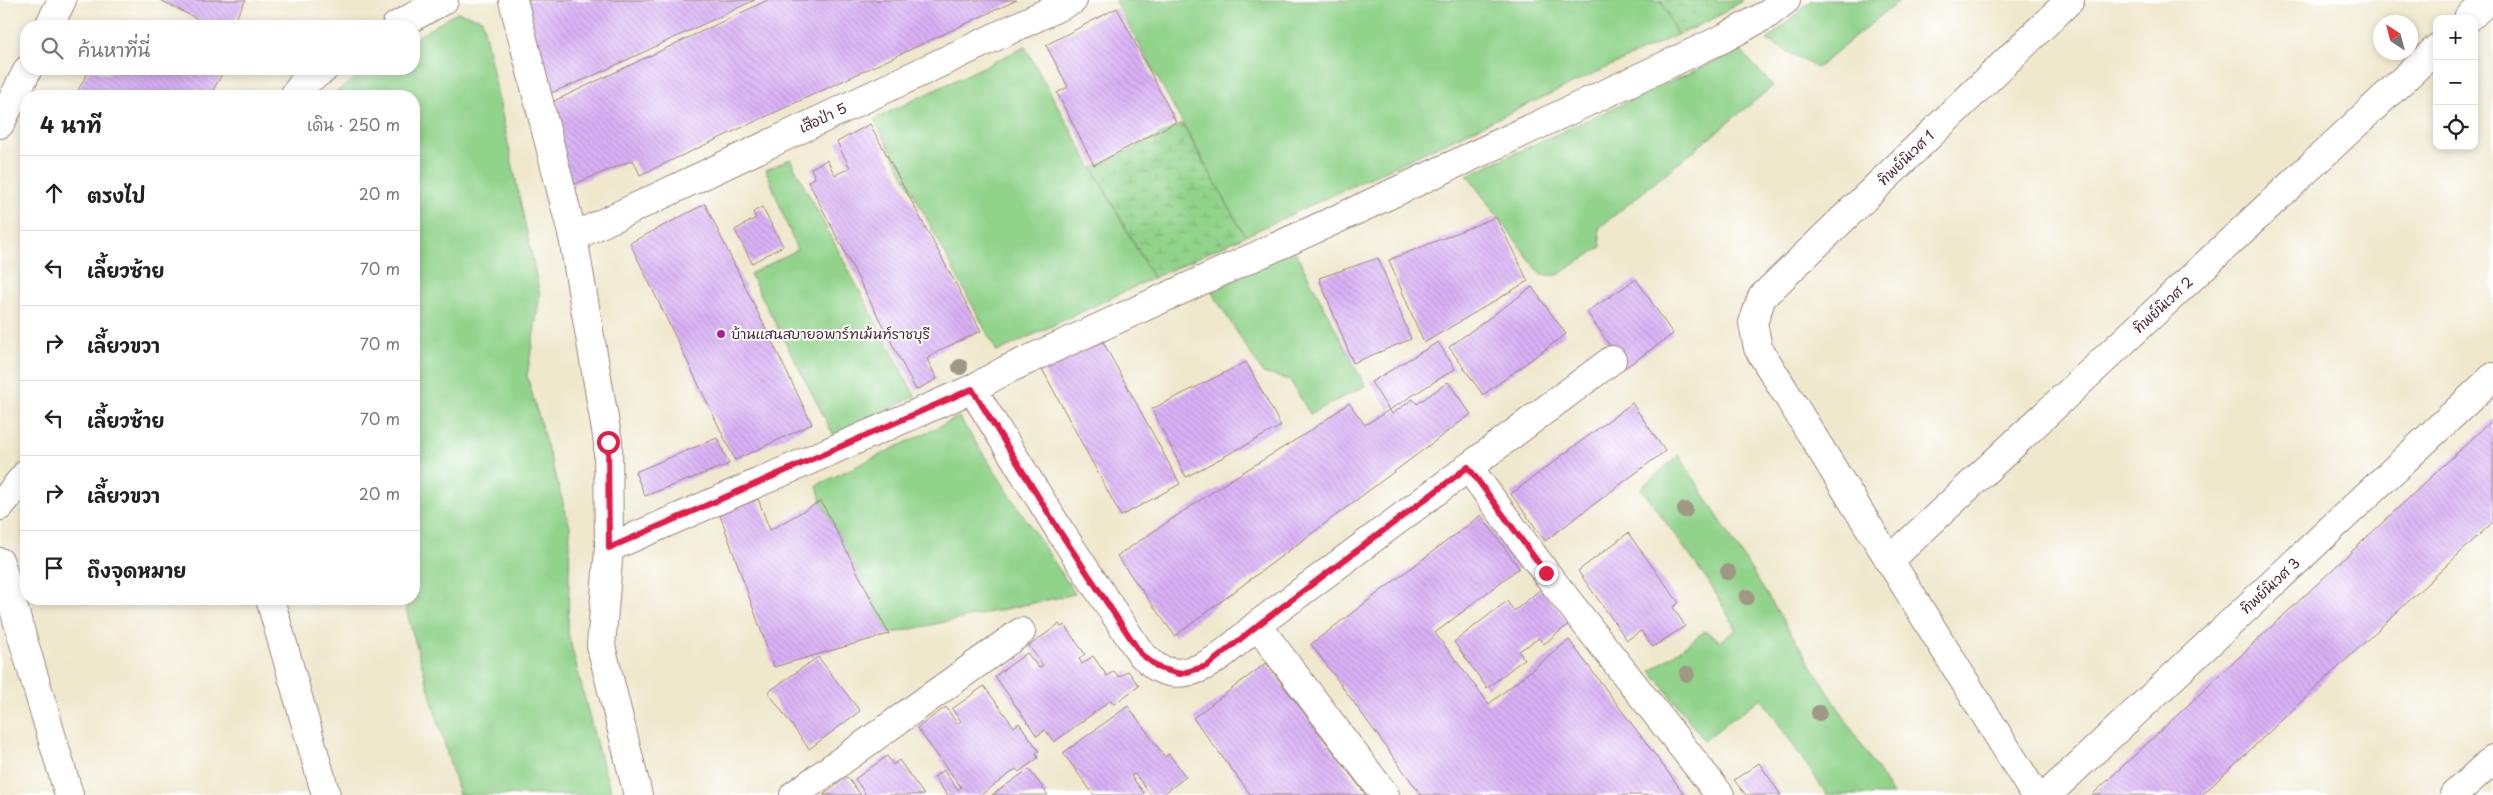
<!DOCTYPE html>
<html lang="th">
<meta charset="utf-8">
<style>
:root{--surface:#fff;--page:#f2f2f2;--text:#222;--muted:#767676;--line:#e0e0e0}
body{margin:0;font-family:"Playpen Sans","Playpen Sans Thai",sans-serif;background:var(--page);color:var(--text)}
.controls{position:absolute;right:15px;top:15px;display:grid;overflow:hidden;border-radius:10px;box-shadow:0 2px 8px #0003}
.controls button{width:45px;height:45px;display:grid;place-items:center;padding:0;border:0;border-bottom:1px solid var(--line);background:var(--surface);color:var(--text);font:25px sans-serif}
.compass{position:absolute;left:2373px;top:15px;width:45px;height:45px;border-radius:50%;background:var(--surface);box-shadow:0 2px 8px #0003;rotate:324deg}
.stop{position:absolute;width:15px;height:15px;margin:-11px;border:4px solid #e11d48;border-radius:50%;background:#fff}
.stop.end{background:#e11d48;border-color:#fff;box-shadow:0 1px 5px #0008}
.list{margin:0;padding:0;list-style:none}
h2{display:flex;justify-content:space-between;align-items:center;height:65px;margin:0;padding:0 20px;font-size:21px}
h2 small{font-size:16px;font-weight:400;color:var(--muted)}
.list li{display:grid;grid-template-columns:32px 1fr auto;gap:15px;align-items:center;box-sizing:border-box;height:75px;padding:0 20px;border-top:1px solid var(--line)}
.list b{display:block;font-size:19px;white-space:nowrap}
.list em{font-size:16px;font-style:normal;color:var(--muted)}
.icon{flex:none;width:28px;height:28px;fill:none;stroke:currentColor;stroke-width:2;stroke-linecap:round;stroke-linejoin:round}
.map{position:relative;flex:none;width:2493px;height:795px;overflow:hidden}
.search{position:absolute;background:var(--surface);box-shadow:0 2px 8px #0003;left:20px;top:20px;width:400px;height:55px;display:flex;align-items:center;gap:12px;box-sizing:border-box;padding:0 18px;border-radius:20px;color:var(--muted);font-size:19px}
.panel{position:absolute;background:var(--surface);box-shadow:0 2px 8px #0003;left:20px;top:90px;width:400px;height:515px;border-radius:20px}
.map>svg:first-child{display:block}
.grass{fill:#91d38b;stroke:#6e795b}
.wetland{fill:url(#wetland-marsh);stroke:#6e795b}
.building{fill:url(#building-back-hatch)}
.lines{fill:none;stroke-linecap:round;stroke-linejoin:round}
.minor-casing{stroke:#9c847c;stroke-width:30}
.minor{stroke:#fff;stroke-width:28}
.tree{fill:#a09784}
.route{stroke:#e11d48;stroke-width:6}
.poi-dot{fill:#b5179e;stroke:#fff;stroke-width:2}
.labels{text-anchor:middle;stroke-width:4;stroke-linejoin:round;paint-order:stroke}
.street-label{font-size:14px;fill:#4a1f2b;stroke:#fff}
.poi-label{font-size:14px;fill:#4a1f2b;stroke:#fff;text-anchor:start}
</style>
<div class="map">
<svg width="2493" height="795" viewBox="0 0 2493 795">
<defs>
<pattern id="wetland-marsh" width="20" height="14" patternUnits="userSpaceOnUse" patternTransform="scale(1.25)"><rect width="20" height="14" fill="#91d38b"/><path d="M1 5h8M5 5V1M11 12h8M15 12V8" fill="none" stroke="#7fb578"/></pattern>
<pattern id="building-back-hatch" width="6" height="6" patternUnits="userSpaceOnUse" patternTransform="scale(1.25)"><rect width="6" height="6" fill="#d8b0f5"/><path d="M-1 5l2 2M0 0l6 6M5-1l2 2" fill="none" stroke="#bb97d2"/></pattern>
</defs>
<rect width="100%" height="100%" fill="#fff"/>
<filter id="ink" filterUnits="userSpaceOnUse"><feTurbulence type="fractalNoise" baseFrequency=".02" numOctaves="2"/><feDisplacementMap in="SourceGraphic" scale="10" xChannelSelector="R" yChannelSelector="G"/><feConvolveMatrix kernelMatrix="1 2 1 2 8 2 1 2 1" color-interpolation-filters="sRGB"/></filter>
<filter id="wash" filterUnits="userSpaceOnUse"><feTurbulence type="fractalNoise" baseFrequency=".0096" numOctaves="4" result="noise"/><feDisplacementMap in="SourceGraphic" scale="20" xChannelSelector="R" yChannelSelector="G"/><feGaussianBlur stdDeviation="1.12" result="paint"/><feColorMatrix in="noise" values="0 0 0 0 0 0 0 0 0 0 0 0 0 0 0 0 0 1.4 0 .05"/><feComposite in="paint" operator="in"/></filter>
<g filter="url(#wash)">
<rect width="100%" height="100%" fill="#efe8cd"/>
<!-- grass -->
<path class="grass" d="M1118 0H1661L1677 35 1245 236 1115 1Z
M1812 0H1900L1817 68 1767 40Z
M457 12 482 19 540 295 527 376 570 527 568 633 597 746 612 795H459L403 599H414V96H330L369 69H414V39Z
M1025 47 1153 278 997 352 874 119Z
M1740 50 1773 86 1599 228 1601 247 1558 275H1541L1467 175Z
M790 159 915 396 835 438 750 274 797 250 766 170Z
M1294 249 1365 386 1310 414 1290 380 1263 373 1211 291Z
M959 417 1075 594 889 634 821 501 817 485Z
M1679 455 1893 795H1827L1761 698 1704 740 1651 671 1705 631 1721 641 1736 630 1711 585 1641 488Z"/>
<!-- wetland -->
<path class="wetland" d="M1661 0H1743L1715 18 1677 35Z
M1182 124 1245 236 1153 278 1093 168Z"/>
<g id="blocks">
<!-- building -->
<path class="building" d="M160 0H246L231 26H211Z
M526 0H755L586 79 548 94Z
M768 0H1017L640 175 633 160 572 185 550 103Z
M1117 8 1176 122 1094 165 1057 93 1068 87 1046 45Z
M90 69 109 75 112 69 224 70 210 96H86L77 92Z
M870 124 981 331 942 349 927 359 937 379 916 390 808 181 815 178 811 168 827 160 835 175 850 168 837 142Z
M705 204 812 424 735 460 630 243Z
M762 207 783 246 752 263 735 230 756 218 753 212Z
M1496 217 1528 281 1424 343 1389 260Z
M1378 258 1411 339 1353 363 1319 278Z
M1636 279 1673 334 1625 368 1587 312Z
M1532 287 1566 334 1483 395 1449 347Z
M1102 340 1180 484 1121 516 1041 367Z
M1438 342 1455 369 1389 410 1371 382Z
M1246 362 1281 426 1186 477 1152 409Z
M1448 382 1471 414 1175 636 1117 556 1227 482 1310 431 1349 403 1365 425 1389 410 1392 414 1413 399 1417 404Z
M1632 403 1665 451 1545 541 1511 494Z
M2493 419V522L2202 795H2092Z
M717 438 729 464 645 496 635 472Z
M758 499 770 530 821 501 889 634 774 667 720 515Z
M1481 515 1519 568 1435 633 1489 704 1569 640 1685 795H1421L1349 696 1311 644Z
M1628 533 1679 603 1673 607 1685 626 1653 647 1641 631 1627 640 1578 571Z
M1542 588 1569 624 1544 644 1539 638 1519 651 1524 659 1487 688 1454 642 1507 601 1514 611Z
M1059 624 1061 627 1064 625 1085 654 1079 659 1082 664 1093 656 1107 676 1114 671 1119 677 1128 671 1139 686 1114 704 1111 700 1054 742 1045 730 1037 736 995 676 1027 653 1039 668 1043 665 1029 646Z
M818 657 860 711 809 749 768 692Z
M1266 663 1366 795H1251L1193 718Z
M984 686 1014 727 1019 723 1039 751 1036 753 1038 758 1019 772 1016 769 981 795H947L934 777 943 770 958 790 961 787 917 728 946 707 957 724 961 721 952 709Z
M1128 706 1165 757 1169 754 1186 777 1162 795H1151L1135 774 1131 776 1144 793 1142 795H1094L1063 753Z
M887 756 893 765 899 760 924 795H863L865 793 855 779Z
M1759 763 1781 795H1746L1734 780Z
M1029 769 1048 795H992Z
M847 777 861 795H823Z"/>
</g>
</g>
<g filter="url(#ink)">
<use href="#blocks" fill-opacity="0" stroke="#9c847c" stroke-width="1"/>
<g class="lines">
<!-- minor casing -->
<g class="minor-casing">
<path id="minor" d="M513 0 573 237 608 442 609 548 601 646 638 795
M2468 19 2488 0
M49 26 62 0
M396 26 444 0
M294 96 303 83 324 69
M0 124 28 69
M573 237 1073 0
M972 389 1060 531 1141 654C1147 658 1153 666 1160 669 1197 685 1231 647 1257 625L1612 360
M1468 467 1546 573 1720 795
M0 506 26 474
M609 548 972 389 1006 370 1361 208 1724 38 1768 14 1786 0
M1889 561 2437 48
M0 562 69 795
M270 599 326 795
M1257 625 1385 795
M794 795 1021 632
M2035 795 1758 348 1753 323 1762 297 2070 0
M2047 795 2493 377
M2454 795 2493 759"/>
</g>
<!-- minor -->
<use href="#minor" class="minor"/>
</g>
<!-- trees -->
<g class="tree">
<circle cx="960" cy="367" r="8"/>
<circle cx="1685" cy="510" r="8"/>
<circle cx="1728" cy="572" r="8"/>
<circle cx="1747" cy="597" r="8"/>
<circle cx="1687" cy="674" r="8"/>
<circle cx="1819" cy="713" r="8"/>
</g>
</g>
<g class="lines" filter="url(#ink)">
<!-- route -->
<path class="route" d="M608 442 609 548 972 389 1060 532 1141 654 1159 668 1180 674 1207 666 1258 625 1468 467 1546 573"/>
</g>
<!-- markers -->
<circle class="poi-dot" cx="721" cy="334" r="5"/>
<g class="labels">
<!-- street labels -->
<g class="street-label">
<text transform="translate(823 118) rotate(-25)" y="5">เสือป่า 5</text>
<text transform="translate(1906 158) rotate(-44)" y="5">ทิพย์นิเวศ 1</text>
<text transform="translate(2163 305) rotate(-43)" y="5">ทิพย์นิเวศ 2</text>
<text transform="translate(2270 586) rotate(-43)" y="5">ทิพย์นิเวศ 3</text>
</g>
<!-- poi labels -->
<g class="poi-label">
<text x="731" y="339">บ้านแสนสบายอพาร์ทเม้นท์ราชบุรี</text>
</g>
</g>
</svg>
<div class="controls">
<button>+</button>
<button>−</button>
<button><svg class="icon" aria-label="locate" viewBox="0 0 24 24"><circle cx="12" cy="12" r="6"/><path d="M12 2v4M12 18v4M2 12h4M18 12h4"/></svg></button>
</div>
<svg class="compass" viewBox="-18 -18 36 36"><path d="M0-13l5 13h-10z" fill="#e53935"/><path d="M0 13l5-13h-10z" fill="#767676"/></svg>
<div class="stop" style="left:608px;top:442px"></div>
<div class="stop end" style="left:1546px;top:573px"></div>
<div class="search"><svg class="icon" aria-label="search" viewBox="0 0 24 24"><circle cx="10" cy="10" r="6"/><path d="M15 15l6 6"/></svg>ค้นหาที่นี่</div>
<section class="panel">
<h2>4 นาที<small>เดิน · 250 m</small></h2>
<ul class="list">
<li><svg class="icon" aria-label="ahead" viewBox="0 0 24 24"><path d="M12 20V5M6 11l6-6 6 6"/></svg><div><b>ตรงไป</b></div><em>20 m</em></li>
<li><svg class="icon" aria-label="left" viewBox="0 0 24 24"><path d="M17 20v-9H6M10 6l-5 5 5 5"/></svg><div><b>เลี้ยวซ้าย</b></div><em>70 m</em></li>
<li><svg class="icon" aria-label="right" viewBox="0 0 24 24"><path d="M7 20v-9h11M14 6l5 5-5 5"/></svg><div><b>เลี้ยวขวา</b></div><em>70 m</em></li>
<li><svg class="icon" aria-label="left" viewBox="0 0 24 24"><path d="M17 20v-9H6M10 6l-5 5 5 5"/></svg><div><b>เลี้ยวซ้าย</b></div><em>70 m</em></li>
<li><svg class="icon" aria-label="right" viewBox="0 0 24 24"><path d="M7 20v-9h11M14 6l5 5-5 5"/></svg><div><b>เลี้ยวขวา</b></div><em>20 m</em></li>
<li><svg class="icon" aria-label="arrive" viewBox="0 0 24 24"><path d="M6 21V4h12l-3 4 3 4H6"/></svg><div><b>ถึงจุดหมาย</b></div></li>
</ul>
</section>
</div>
